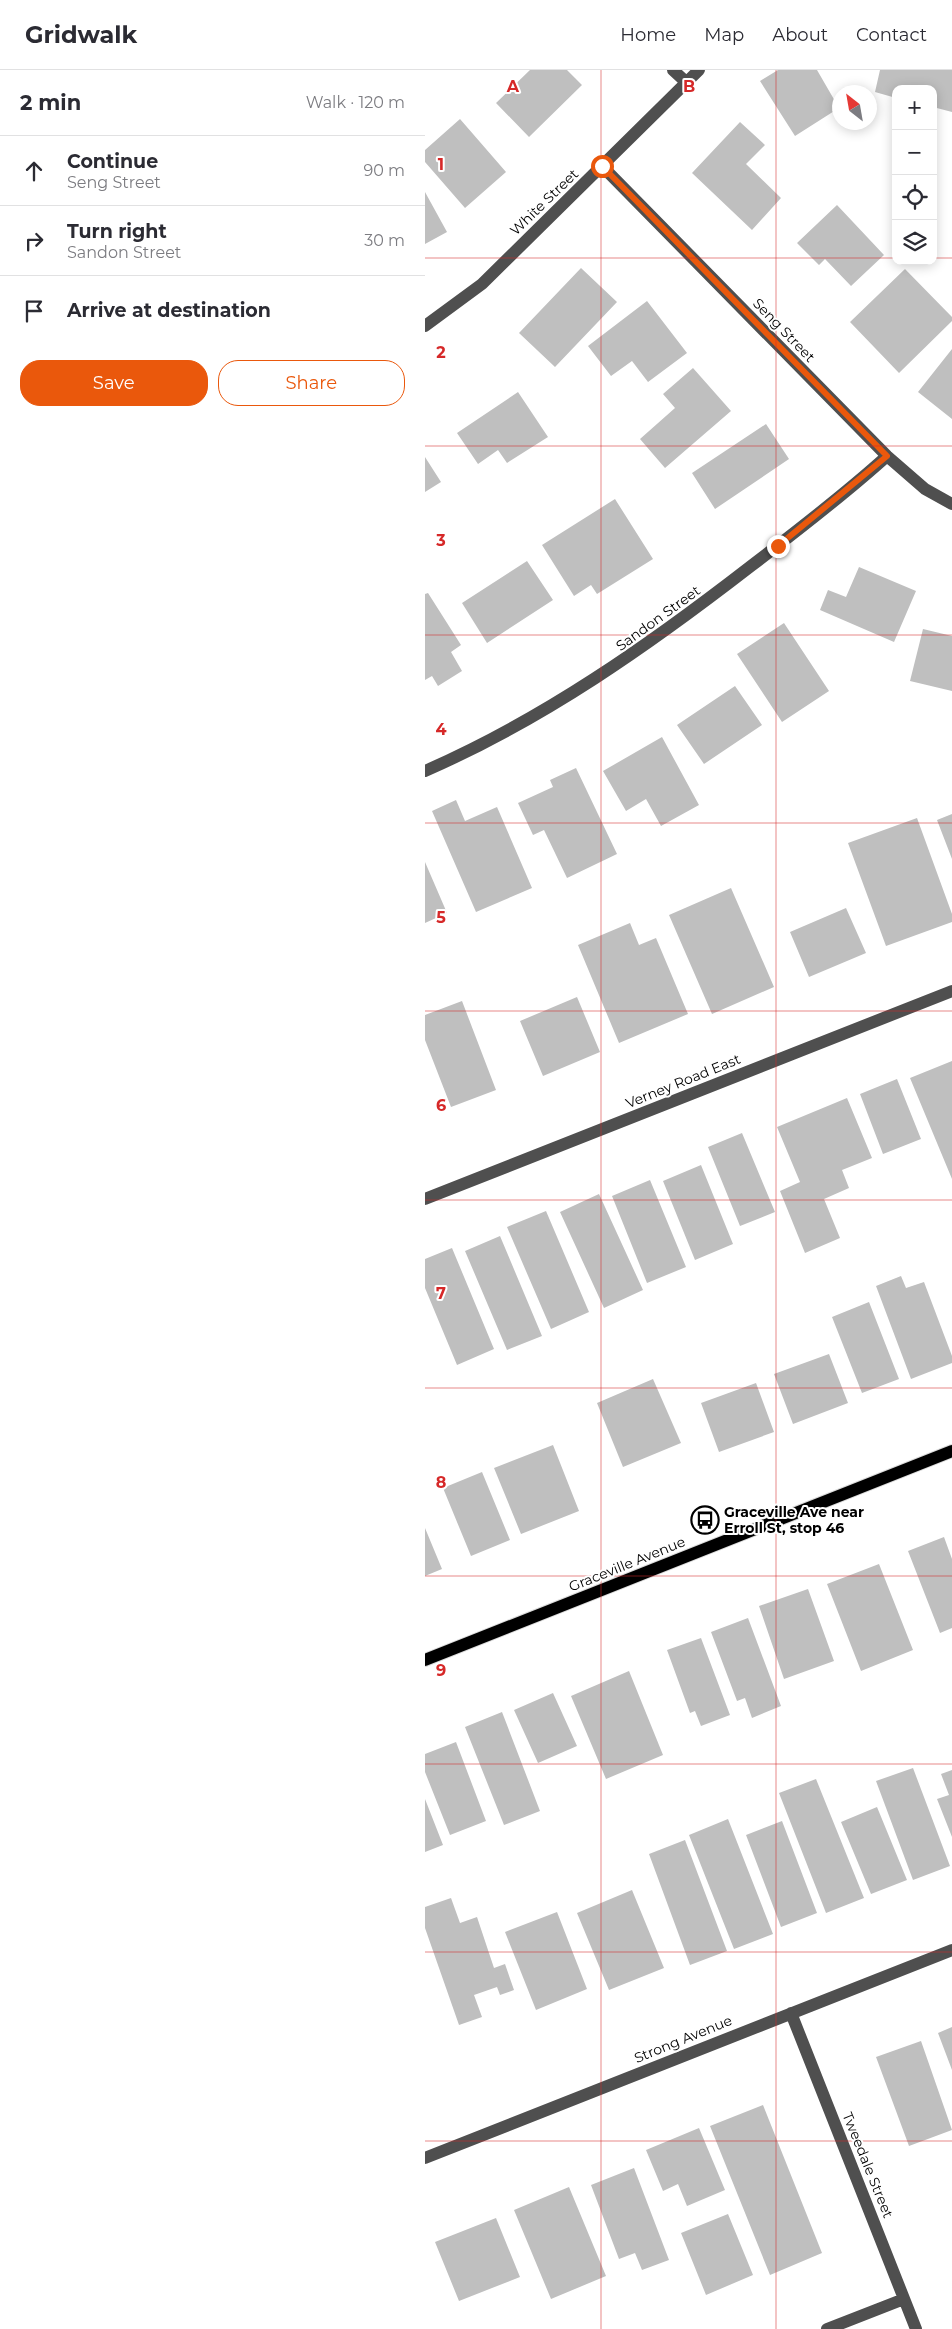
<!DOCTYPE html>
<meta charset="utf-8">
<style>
:root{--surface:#fff;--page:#f2f2f3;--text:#2b2b33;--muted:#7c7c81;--line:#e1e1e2;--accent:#ea580c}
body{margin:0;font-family:Montserrat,sans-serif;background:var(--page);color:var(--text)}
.controls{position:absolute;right:15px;top:15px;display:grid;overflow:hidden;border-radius:10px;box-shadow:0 2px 12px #0003}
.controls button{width:45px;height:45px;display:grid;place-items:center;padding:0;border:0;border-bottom:1px solid var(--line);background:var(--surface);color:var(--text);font:25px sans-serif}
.compass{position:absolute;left:407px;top:15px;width:45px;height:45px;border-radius:50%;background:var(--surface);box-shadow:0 2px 12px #0003;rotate:329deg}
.stop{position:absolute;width:15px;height:15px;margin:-11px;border:4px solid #ea580c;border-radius:50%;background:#fff}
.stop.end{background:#ea580c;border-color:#fff;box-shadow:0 1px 5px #0008}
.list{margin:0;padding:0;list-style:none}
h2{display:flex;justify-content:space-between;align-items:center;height:65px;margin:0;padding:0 20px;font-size:21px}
h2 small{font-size:16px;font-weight:400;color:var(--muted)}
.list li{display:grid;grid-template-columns:32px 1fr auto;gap:15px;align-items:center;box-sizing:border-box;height:70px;padding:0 20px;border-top:1px solid var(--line)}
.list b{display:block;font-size:19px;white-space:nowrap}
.list p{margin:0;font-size:16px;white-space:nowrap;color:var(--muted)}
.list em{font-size:16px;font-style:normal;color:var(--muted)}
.actions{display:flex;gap:10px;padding:15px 20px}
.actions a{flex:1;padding:11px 0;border:1px solid var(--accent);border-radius:20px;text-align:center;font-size:18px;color:var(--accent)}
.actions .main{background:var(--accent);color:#fff}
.icon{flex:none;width:28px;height:28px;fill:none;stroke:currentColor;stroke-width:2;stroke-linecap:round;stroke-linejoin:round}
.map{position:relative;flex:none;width:527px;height:2259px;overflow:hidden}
header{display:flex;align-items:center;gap:30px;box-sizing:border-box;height:70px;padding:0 25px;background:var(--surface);border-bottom:1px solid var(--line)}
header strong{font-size:24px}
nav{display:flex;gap:28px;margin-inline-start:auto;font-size:18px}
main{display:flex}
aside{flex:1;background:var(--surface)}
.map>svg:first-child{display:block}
.building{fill:#bfbfbf}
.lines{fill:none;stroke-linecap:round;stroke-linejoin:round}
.major-casing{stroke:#dbdbdb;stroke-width:14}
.minor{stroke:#4f4f4f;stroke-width:12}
.major{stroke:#000;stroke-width:12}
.route{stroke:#ea580c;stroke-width:6}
.grid{fill:none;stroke:#d62828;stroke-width:1;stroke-opacity:0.55}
.labels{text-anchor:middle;stroke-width:4;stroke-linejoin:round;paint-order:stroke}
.street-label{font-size:14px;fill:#000;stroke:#fff}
.poi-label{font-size:14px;font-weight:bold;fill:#000;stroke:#fff;text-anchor:start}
.grid-label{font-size:16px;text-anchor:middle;font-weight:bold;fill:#d62828;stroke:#fff;stroke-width:4;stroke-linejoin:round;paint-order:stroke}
</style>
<header>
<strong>Gridwalk</strong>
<nav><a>Home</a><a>Map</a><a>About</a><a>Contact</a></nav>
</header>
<main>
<aside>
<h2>2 min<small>Walk · 120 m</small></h2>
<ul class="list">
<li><svg class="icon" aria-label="ahead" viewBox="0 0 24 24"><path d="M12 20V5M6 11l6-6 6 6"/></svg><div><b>Continue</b><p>Seng Street</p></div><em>90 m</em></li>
<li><svg class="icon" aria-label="right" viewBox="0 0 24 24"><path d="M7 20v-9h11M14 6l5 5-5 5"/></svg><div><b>Turn right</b><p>Sandon Street</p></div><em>30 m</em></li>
<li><svg class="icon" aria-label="arrive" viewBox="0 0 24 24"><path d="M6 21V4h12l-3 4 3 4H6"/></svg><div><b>Arrive at destination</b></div></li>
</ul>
<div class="actions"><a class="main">Save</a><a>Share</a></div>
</aside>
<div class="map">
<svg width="527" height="2259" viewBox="0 0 527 2259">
<rect width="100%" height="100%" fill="#fff"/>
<!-- building -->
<path class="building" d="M105 0H142L157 15 104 67 71 33Z
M353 0H392L414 38 370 66 335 11Z
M455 0H527V42L508 37V19H471V28L450 22Z
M35 49 81 102 40 138 0 92V80Z
M315 52 340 75 321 94 356 128 327 160 267 103Z
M0 122 22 162 0 174Z
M412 135 459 185 426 216 400 189 394 195 372 173Z
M156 198 192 232 130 297 94 263Z
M480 199 527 247V251L474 303 425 252Z
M222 231 262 283 223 312 207 291 186 306 163 276Z
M527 279V349L493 322Z
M268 298 306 341 240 398 215 369 250 338 238 324Z
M93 322 123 367 82 393 73 380 53 394 32 363Z
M341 354 364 389 290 439 267 403Z
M0 387 16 412 0 422Z
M190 429 228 489 172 524 166 515 149 526 117 475Z
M102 491 128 530 62 573 37 533Z
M434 497 491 521 469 572 395 540 403 520 421 527Z
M3 523 36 575 26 582 37 601 13 616 7 606 0 610V524Z
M359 553 404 621 357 652 312 584Z
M498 559 527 566V621L485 611Z
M310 616 337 655 279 694 252 655Z
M237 667 274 735 236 756 221 729 201 741 178 701Z
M151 698 192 784 142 808 119 760 108 765 93 733 128 717 125 710Z
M31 730 40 751 72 737 107 818 51 842 7 741Z
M527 744V789L512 750Z
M492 748 527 844V852L461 876 423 773Z
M0 792 22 843 0 853Z
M306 818 349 917 287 944 244 845Z
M421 838 441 883 384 907 365 862Z
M205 853 214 875 231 868 263 944 194 973 153 875Z
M152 927 175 982 118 1006 95 951Z
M37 931 71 1020 26 1037 0 970V945Z
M527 991V1109L485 1008Z
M472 1009 496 1069 458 1084 435 1024Z
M422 1028 447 1088 417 1100 424 1118 399 1129 415 1168 380 1183 355 1121 375 1112 352 1057Z
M317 1063 350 1142 315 1156 283 1077Z
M276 1095 308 1174 270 1190 238 1111Z
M225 1110 261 1197 222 1213 187 1126Z
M174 1124 218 1220 179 1238 135 1142Z
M121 1141 164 1242 126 1259 82 1157Z
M75 1166 117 1266 82 1280 40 1181Z
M27 1178 69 1279 32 1295 0 1218V1189Z
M476 1206 481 1218 499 1212 527 1286V1293L486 1309 451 1216Z
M444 1232 474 1309 437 1323 407 1247Z
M404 1284 423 1333 368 1354 349 1304Z
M228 1309 256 1373 198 1397 172 1333Z
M331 1313 349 1362 294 1382 276 1333Z
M128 1375 154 1441 96 1464 69 1398Z
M57 1402 85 1470 46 1486 18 1418Z
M0 1458 17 1499 0 1506Z
M519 1467 527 1489V1558L515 1563 483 1481Z
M454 1494 488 1580 436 1601 402 1514Z
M383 1519 409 1591 359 1609 334 1536Z
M323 1548 356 1636 327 1648 320 1628 312 1631 286 1562Z
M276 1568 305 1645 276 1656 270 1641 265 1643 242 1580Z
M204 1601 238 1685 181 1709 146 1626Z
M128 1623 152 1676 113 1693 89 1640Z
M77 1642 115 1741 79 1755 40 1657Z
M31 1672 61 1751 25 1765 0 1702V1684Z
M488 1698 525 1796 488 1810 451 1711Z
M527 1700V1767L512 1729 524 1725 516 1704Z
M391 1709 439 1828 401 1843 354 1723Z
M0 1729 18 1775 0 1782Z
M452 1737 482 1810 446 1824 416 1752Z
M303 1749 348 1864 309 1879 264 1765Z
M357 1751 392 1843 356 1857 321 1765Z
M260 1770 302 1881 265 1895 224 1784Z
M207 1820 239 1898 184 1920 152 1843Z
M26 1828 35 1853 52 1847 69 1898 80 1894 89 1920 75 1925 72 1917 49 1925 57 1947 34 1955 0 1858V1837Z
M132 1842 162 1919 111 1940 80 1862Z
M527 1957V2000L513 1963Z
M496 1971 527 2060 484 2076 451 1987Z
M338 2035 397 2183 345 2205 285 2056Z
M274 2058 300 2120 262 2136 253 2114 238 2121 221 2080Z
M209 2098 244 2190 217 2200 210 2183 194 2189 166 2115Z
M144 2117 181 2206 126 2229 89 2140Z
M303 2144 328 2205 281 2225 256 2163Z
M71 2148 95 2207 34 2231 10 2172Z"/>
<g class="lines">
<!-- major casing -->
<g class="major-casing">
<path id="major" d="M0 1590 527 1381"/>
</g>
<!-- minor -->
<path class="minor" d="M248 0 261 12
M177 96 462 386 500 419 527 434
M0 256 57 214 274 0
M0 701C119 649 224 575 326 496 372 461 419 425 462 386
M0 1129 527 921
M366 1943 491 2259
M0 2088 527 1880
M402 2259 479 2229"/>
<!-- major -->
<use href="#major" class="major"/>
</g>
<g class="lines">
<!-- route -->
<path class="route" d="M177 96 462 386 353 476"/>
</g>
<!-- grid -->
<path class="grid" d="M176 0V2259M351 0V2259M0 188H471M508 188H527M0 376H527M0 565H527M0 753H527M0 941H527M0 1130H527M0 1318H527M0 1506H527M0 1694H527M0 1882H527M0 2071H527"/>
<!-- icons -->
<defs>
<g id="bus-ring" transform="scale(1.4375)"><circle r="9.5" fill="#fff" stroke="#000" stroke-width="1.5"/><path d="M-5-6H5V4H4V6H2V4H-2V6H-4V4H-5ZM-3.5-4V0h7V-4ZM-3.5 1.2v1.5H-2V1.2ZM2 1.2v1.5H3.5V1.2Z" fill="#000"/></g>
</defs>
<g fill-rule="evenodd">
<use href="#bus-ring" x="280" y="1450"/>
</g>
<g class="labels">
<!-- street labels -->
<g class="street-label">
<text transform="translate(119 132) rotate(-44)" y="5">White Street</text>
<text transform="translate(359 260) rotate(46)" y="5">Seng Street</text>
<text transform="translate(233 548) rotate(-36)" y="5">Sandon Street</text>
<text transform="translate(258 1011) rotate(-22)" y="5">Verney Road East</text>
<text transform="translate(202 1494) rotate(-22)" y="5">Graceville Avenue</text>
<text transform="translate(258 1969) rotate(-22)" y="5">Strong Avenue</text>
<text transform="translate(443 2095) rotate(68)" y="5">Tweedale Street</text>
</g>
<!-- poi labels -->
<g class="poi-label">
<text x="299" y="1447">Graceville Ave near<tspan x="299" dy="16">Erroll St, stop 46</tspan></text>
</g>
</g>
<g class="grid-label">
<text x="88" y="22">A</text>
<text x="264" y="22">B</text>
<text x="16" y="100">1</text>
<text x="16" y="288">2</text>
<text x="16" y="476">3</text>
<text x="16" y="665">4</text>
<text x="16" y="853">5</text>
<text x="16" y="1041">6</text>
<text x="16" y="1229">7</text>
<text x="16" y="1418">8</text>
<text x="16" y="1606">9</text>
</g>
</svg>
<div class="controls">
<button>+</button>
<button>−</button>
<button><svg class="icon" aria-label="locate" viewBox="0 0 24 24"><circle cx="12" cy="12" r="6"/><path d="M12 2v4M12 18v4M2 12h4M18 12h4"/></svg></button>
<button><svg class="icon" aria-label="layers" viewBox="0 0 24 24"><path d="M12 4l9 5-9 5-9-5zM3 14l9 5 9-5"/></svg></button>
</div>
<svg class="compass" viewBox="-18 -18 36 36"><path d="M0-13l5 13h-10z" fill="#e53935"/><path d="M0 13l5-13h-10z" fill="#7c7c81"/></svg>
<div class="stop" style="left:177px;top:96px"></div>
<div class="stop end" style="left:353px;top:476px"></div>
</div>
</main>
